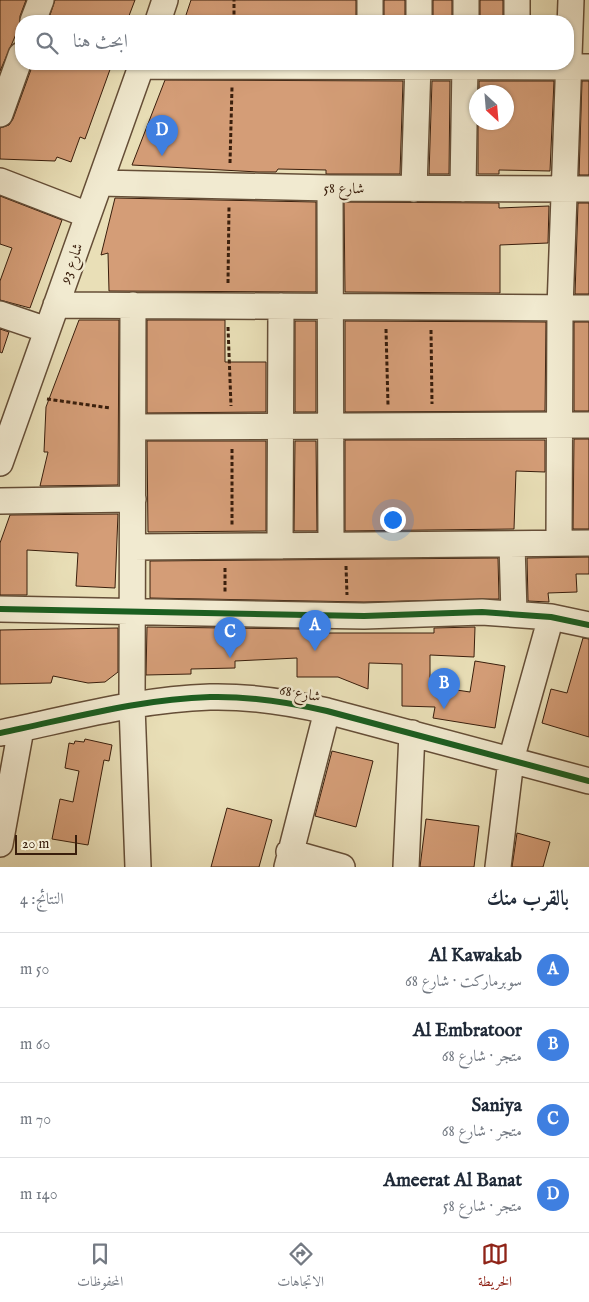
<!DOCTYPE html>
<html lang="ar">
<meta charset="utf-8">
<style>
:root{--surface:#fff;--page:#f6f6f7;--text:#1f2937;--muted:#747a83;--line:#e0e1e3;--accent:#8f2418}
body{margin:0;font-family:"IM FELL English",Amiri,serif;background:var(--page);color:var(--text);direction:rtl}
.compass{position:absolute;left:469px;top:85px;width:45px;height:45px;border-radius:50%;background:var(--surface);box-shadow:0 1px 4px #0004;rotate:154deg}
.scale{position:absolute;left:15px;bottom:12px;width:62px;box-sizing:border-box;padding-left:5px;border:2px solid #391e0c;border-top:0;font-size:14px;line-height:18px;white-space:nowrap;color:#391e0c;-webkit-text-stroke:4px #f1ead0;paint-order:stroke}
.you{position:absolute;left:392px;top:519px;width:18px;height:18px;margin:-12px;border:4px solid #fff;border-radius:50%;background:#1a73e8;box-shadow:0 0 0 8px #1a73e833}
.badge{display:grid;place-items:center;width:32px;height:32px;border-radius:50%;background:var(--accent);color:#fff;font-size:16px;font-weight:700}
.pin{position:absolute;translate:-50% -41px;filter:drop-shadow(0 1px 2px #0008)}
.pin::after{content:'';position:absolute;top:26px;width:18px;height:15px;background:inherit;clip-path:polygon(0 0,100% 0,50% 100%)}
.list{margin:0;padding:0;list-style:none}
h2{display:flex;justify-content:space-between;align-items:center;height:65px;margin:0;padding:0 20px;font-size:21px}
h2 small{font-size:16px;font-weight:400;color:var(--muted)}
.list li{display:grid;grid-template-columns:32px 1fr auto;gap:15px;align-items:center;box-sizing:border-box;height:75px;padding:0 20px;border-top:1px solid var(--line)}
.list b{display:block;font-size:19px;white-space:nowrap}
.list p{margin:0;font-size:16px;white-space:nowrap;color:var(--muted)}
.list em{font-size:16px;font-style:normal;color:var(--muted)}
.icon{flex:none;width:28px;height:28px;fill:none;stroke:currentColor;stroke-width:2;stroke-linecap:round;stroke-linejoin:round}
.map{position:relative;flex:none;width:589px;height:867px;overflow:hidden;direction:ltr}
.search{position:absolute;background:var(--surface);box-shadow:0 1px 4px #0004;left:15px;right:15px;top:15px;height:55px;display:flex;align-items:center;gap:12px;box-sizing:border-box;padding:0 18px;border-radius:20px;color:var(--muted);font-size:19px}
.sheet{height:365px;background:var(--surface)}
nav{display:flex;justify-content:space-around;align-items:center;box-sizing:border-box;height:70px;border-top:1px solid var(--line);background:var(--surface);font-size:14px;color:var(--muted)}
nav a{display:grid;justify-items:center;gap:2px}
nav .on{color:var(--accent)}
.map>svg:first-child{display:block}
.building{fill:#d49d77;stroke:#391e0c}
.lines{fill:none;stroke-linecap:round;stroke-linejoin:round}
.minor-casing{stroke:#654e37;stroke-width:28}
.path{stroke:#391e0c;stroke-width:3;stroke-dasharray:4 2.5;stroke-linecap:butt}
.minor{stroke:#f1ead0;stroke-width:25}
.cycleway-casing{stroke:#f1ead0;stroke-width:9}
.cycleway{stroke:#1b5e20;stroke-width:6}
.labels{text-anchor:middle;stroke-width:5;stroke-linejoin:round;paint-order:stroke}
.street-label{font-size:15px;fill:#391e0c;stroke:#f1ead0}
</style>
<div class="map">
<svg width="589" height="867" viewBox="0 0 589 867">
<rect width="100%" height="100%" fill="#e9dfb7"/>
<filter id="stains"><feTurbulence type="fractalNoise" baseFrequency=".004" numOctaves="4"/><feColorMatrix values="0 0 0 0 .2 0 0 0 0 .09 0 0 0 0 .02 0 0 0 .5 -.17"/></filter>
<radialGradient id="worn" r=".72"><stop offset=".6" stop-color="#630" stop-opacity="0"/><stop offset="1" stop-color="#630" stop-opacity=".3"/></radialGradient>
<!-- building -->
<path class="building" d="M0 0H26L20 16V25L0 71Z
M55 0H135L127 21H48Z
M191 0H356V21H184Z
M384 0H405V21H384Z
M433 0H452V21H433Z
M480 0H503V21H480Z
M33 64H112L85 139 80 137 71 162 57 157 55 161 0 159V128L9 125 13 119Z
M165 80 403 81 400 174H326V170L278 169 276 172H258L132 165Z
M432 81H450L449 174H429Z
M479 81H554L550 171 499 170V174H478V122H506V92H479Z
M582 81H589V175H579Z
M0 196 62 220 30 308 0 300V281L12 248 0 244Z
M115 198 316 202V292L109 291 108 253 101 255Z
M344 202 499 203V208L549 206 548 243 500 245V293L345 292Z
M578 203H589V294H575Z
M79 320H119L118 485 40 486 48 452H44L46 407Z
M147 320H225V362H266V412L147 413Z
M295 321H316V412H295Z
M345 321 546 322 545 411 345 412Z
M574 322H589V411H574Z
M0 329 9 332 2 353 0 352Z
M574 439H589V529H573Z
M345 440H545V472L516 471 514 529 345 531Z
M147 441H266V531L148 532Z
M295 441H316L317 531H294Z
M118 514 115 588 76 586 78 553 27 550V595H0V543L10 515Z
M589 557V574H576L577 592 548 593 549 602 528 601 527 558Z
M498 558 499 599 364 602 150 598V561Z
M147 627 307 629V633H434V628L475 627 474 657 430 655V686L470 692 475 661 505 666 495 728 433 718 435 707 402 706V664L369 663 368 689 338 677H297V658L235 661V668L191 669V674L146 675Z
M118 628V672L105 682 88 683 53 676 51 683 0 684V630Z
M583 638 589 639V737L542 723 551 689 567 693Z
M85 739 112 745 109 761 104 760 88 845 52 839 60 799 73 802 79 771 65 768 69 743 74 744 75 741 84 742Z
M332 751 373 761 356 827 315 816Z
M227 808 272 820 259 867H211Z
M426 819 479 826 474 867H420Z
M517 833 550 842 543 867H512Z"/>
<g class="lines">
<!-- minor casing -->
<g class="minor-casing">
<path id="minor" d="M33 21 41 0
M158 21 165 0
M370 21V0
M419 21V0
M466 21V0
M517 21V0
M142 66 589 67
M0 114 21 55
M0 181 88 215
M100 183 330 188 589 189
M330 188 331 545
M414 189 418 64
M463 189 465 64
M56 305 589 308
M133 305 132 706 138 867
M0 314 47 330
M133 427 589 425
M0 463 142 64
M0 501 133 499
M559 543 560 308 571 0
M512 544 514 613
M280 546 281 306
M133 547 589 543
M0 609 364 616 482 612 551 617 589 625
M0 733C69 719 139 699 210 697 250 696 288 702 327 711L589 781
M0 844 21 729
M289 852 342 867
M287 867 327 711
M406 867 412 733
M498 867 511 760 551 617"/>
</g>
<!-- path -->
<path class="path" d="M234 21V0
M230 163 232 87
M228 283 229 207
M228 327 231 406
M386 329 388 405
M431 330 432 404
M47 399 110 408
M232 449V526
M346 566 347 595
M225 568V592"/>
<!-- minor -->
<use href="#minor" class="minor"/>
<!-- cycleway casing -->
<g class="cycleway-casing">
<path id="cycleway" d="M0 609 364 616 482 612 551 617 589 625
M0 733C69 719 139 699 210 697 250 696 288 702 327 711L589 781"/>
</g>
<!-- cycleway -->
<use href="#cycleway" class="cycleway"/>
</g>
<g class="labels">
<!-- street labels -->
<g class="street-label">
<text transform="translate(344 188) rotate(1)" y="5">شارع 58</text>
<text transform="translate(71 263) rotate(-70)" y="5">شارع 93</text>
<text transform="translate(300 693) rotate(10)" y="5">شارع 68</text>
</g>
</g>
<rect width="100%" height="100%" filter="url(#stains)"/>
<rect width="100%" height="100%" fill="url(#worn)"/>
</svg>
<svg class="compass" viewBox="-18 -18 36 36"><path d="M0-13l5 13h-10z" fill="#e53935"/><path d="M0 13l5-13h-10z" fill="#747a83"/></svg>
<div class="scale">20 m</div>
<div class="you"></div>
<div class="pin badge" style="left:315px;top:651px;background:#3f7fe0">A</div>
<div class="pin badge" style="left:444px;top:709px;background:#3f7fe0">B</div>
<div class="pin badge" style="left:230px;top:658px;background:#3f7fe0">C</div>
<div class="pin badge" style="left:162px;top:156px;background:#3f7fe0">D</div>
<div class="search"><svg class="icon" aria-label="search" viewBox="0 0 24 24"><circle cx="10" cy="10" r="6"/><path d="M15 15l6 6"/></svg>ابحث هنا</div>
</div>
<section class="sheet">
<h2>بالقرب منك<small>النتائج: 4</small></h2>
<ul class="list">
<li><span class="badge" style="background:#3f7fe0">A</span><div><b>Al Kawakab</b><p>سوبرماركت · شارع 68</p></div><em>50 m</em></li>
<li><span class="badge" style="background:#3f7fe0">B</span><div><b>Al Embratoor</b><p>متجر · شارع 68</p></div><em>60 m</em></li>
<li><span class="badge" style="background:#3f7fe0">C</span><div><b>Saniya</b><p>متجر · شارع 68</p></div><em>70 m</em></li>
<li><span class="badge" style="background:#3f7fe0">D</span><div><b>Ameerat Al Banat</b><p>متجر · شارع 58</p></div><em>140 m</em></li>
</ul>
</section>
<nav>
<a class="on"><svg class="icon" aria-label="map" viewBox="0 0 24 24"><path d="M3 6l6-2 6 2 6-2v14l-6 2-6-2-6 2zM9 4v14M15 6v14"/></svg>الخريطة</a>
<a><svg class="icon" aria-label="directions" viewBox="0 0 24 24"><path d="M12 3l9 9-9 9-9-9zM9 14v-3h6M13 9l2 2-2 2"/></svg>الاتجاهات</a>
<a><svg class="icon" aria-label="saved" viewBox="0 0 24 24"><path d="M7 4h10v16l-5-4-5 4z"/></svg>المحفوظات</a>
</nav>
